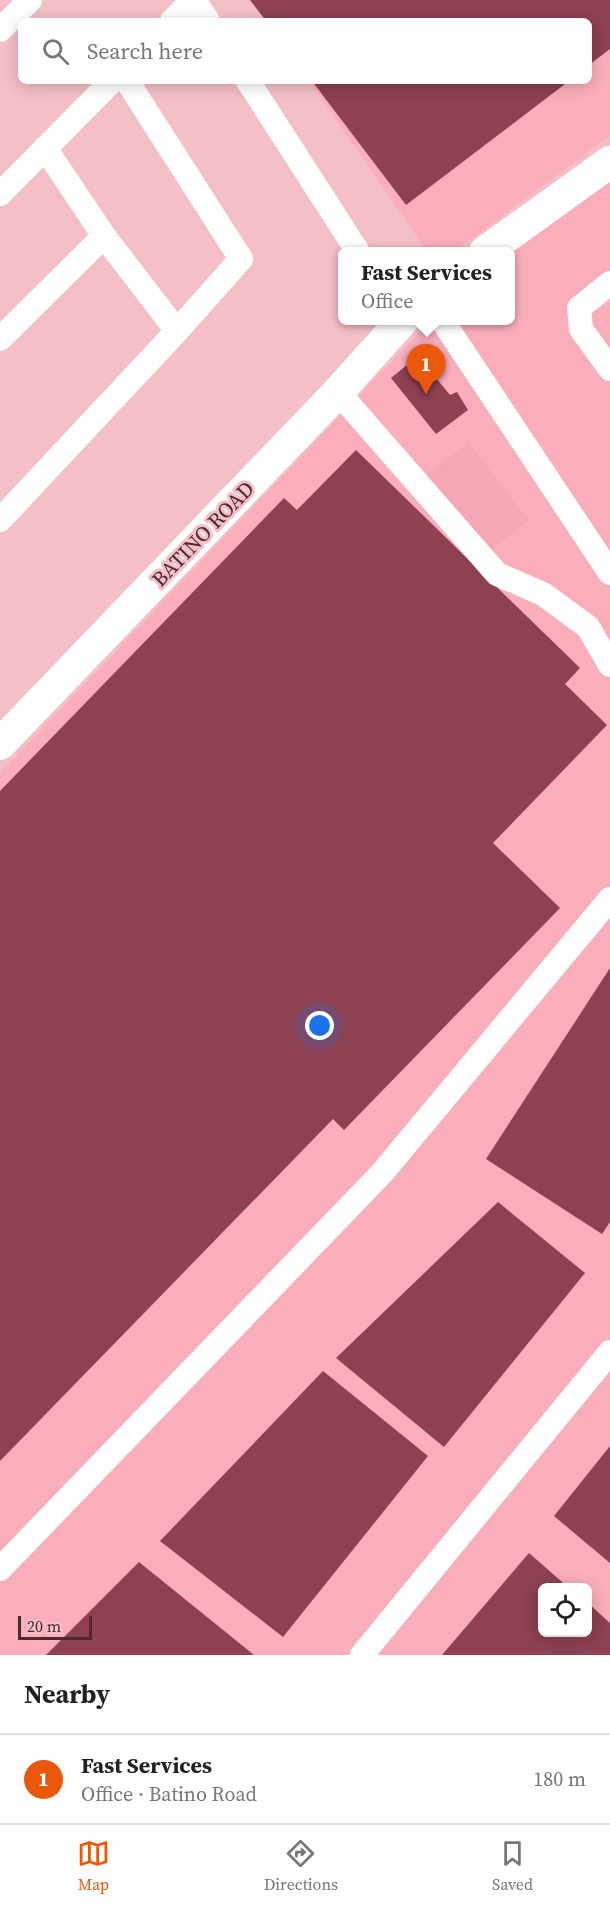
<!DOCTYPE html>
<meta charset="utf-8">
<style>
:root{--surface:#fff;--page:#f2f2f2;--text:#222;--muted:#767676;--line:#e0e0e0;--accent:#ea580c}
body{margin:0;font-family:"Source Serif 4",serif;background:var(--page);color:var(--text)}
.controls{position:absolute;right:18px;bottom:18px;display:grid;overflow:hidden;border-radius:9px;box-shadow:0 3px 15px #0003}
.controls button{width:54px;height:54px;display:grid;place-items:center;padding:0;border:0;border-bottom:2px solid var(--line);background:var(--surface);color:var(--text);font:30px sans-serif}
.scale{position:absolute;left:18px;bottom:15px;width:74px;box-sizing:border-box;padding-left:6px;border:3px solid #4b292f;border-top:0;font-size:16px;line-height:21px;white-space:nowrap;color:#4b292f;-webkit-text-stroke:4px #f4bfc7;paint-order:stroke}
.you{position:absolute;left:320px;top:1026px;width:21px;height:21px;margin:-15px;border:4px solid #fff;border-radius:50%;background:#1a73e8;box-shadow:0 0 0 9px #1a73e833}
.badge{display:grid;place-items:center;width:39px;height:39px;border-radius:50%;background:var(--accent);color:#fff;font-size:20px;font-weight:700}
.pin{position:absolute;translate:-50% -50px;filter:drop-shadow(0 2px 3px #0008)}
.pin::after{content:'';position:absolute;top:32px;width:21px;height:18px;background:inherit;clip-path:polygon(0 0,100% 0,50% 100%)}
.popup{position:absolute;left:338px;top:247px;width:177px;height:78px;box-sizing:border-box;display:grid;place-content:center;border-radius:9px;background:var(--surface);filter:drop-shadow(0 2px 4px #0005);font-size:20px;white-space:nowrap;color:var(--muted)}
.popup b{font-size:22px;color:var(--text)}
.popup::after{content:'';position:absolute;left:50%;top:100%;margin-left:-12px;border:12px solid transparent;border-top-color:var(--surface)}
.list{margin:0;padding:0;list-style:none}
h2{display:flex;justify-content:space-between;align-items:center;height:78px;margin:0;padding:0 24px;font-size:26px}
h2 small{font-size:20px;font-weight:400;color:var(--muted)}
.list li{display:grid;grid-template-columns:39px 1fr auto;gap:18px;align-items:center;box-sizing:border-box;height:90px;padding:0 24px;border-top:2px solid var(--line)}
.list b{display:block;font-size:22px;white-space:nowrap}
.list p{margin:0;font-size:20px;white-space:nowrap;color:var(--muted)}
.list em{font-size:20px;font-style:normal;color:var(--muted)}
.icon{flex:none;width:33px;height:33px;fill:none;stroke:currentColor;stroke-width:2;stroke-linecap:round;stroke-linejoin:round}
.map{position:relative;flex:none;width:610px;height:1655px;overflow:hidden}
.search{position:absolute;background:var(--surface);box-shadow:0 3px 15px #0003;left:18px;right:18px;top:18px;height:66px;display:flex;align-items:center;gap:15px;box-sizing:border-box;padding:0 21px;border-radius:9px;color:var(--muted);font-size:22px}
.sheet{height:168px;background:var(--surface)}
nav{display:flex;justify-content:space-around;align-items:center;box-sizing:border-box;height:84px;border-top:2px solid var(--line);background:var(--surface);font-size:16px;color:var(--muted)}
nav a{display:grid;justify-items:center;gap:3px}
nav .on{color:var(--accent)}
.map>svg:first-child{display:block}
.built{fill:#faaebb;fill-rule:evenodd}
.green{fill:#f4a7b4}
.building{fill:#8d4152}
.lines{fill:none;stroke-linecap:round;stroke-linejoin:round}
.minor{stroke:#fff;stroke-width:24}
.major{stroke:#fff;stroke-width:32}
.labels{text-anchor:middle;stroke-width:6;stroke-linejoin:round;paint-order:stroke}
.street-label{font-size:21px;fill:#4b292f;stroke:#f4bfc7}
</style>
<div class="map">
<svg width="610" height="1655" viewBox="0 0 610 1655">
<rect width="100%" height="100%" fill="#f4bfc7"/>
<!-- built -->
<path class="built" d="M610 0V136L455 251H427L309 81H589V21Z
M610 178V1655H0V773L430 321 510 320V252ZM542 1588H588V1632H542Z"/>
<!-- green -->
<path class="green" d="M468 442 529 520 487 554 425 476Z"/>
<!-- building -->
<path class="building" d="M250 0H610V49L589 65V21H266Z
M312 81H569L406 205Z
M418 356 450 395 457 392 468 410 436 434 391 378Z
M356 450 580 668 565 684 607 725 493 843 560 908 344 1130 333 1119 0 1461V791L284 498 297 510Z
M610 968V1222L602 1234 486 1159Z
M498 1202 585 1273 444 1447 336 1358Z
M323 1371 428 1456 283 1637 160 1541Z
M610 1446V1563L554 1516Z
M529 1553 569 1588H542V1632H588V1603L610 1623V1655H442Z
M139 1562 254 1655H46Z"/>
<g class="lines">
<!-- minor -->
<path class="minor" d="M194 0 208 21
M172 21 193 0
M0 30 30 0
M248 81 358 252
M45 148 104 236 177 331
M0 194 112 81
M610 283 579 308 581 329 610 369
M442 320 610 573
M0 339 104 236
M338 392 497 574 543 594 588 627 610 665
M0 520 177 331 241 259 127 81
M0 1569 382 1173 610 899
M362 1655 610 1352"/>
<!-- major -->
<path class="major" d="M485 252 610 162
M0 744 338 392 403 320"/>
</g>
<g class="labels">
<!-- street labels -->
<g class="street-label">
<text transform="translate(203 534) rotate(-46)" y="7">BATINO ROAD</text>
</g>
</g>
</svg>
<div class="controls">
<button><svg class="icon" aria-label="locate" viewBox="0 0 24 24"><circle cx="12" cy="12" r="6"/><path d="M12 2v4M12 18v4M2 12h4M18 12h4"/></svg></button>
</div>
<div class="scale">20 m</div>
<div class="you"></div>
<div class="pin badge" style="left:426px;top:394px">1</div>
<div class="popup"><b>Fast Services</b>Office</div>
<div class="search"><svg class="icon" aria-label="search" viewBox="0 0 24 24"><circle cx="10" cy="10" r="6"/><path d="M15 15l6 6"/></svg>Search here</div>
</div>
<section class="sheet">
<h2>Nearby<small></small></h2>
<ul class="list">
<li><span class="badge">1</span><div><b>Fast Services</b><p>Office · Batino Road</p></div><em>180 m</em></li>
</ul>
</section>
<nav>
<a class="on"><svg class="icon" aria-label="map" viewBox="0 0 24 24"><path d="M3 6l6-2 6 2 6-2v14l-6 2-6-2-6 2zM9 4v14M15 6v14"/></svg>Map</a>
<a><svg class="icon" aria-label="directions" viewBox="0 0 24 24"><path d="M12 3l9 9-9 9-9-9zM9 14v-3h6M13 9l2 2-2 2"/></svg>Directions</a>
<a><svg class="icon" aria-label="saved" viewBox="0 0 24 24"><path d="M7 4h10v16l-5-4-5 4z"/></svg>Saved</a>
</nav>
